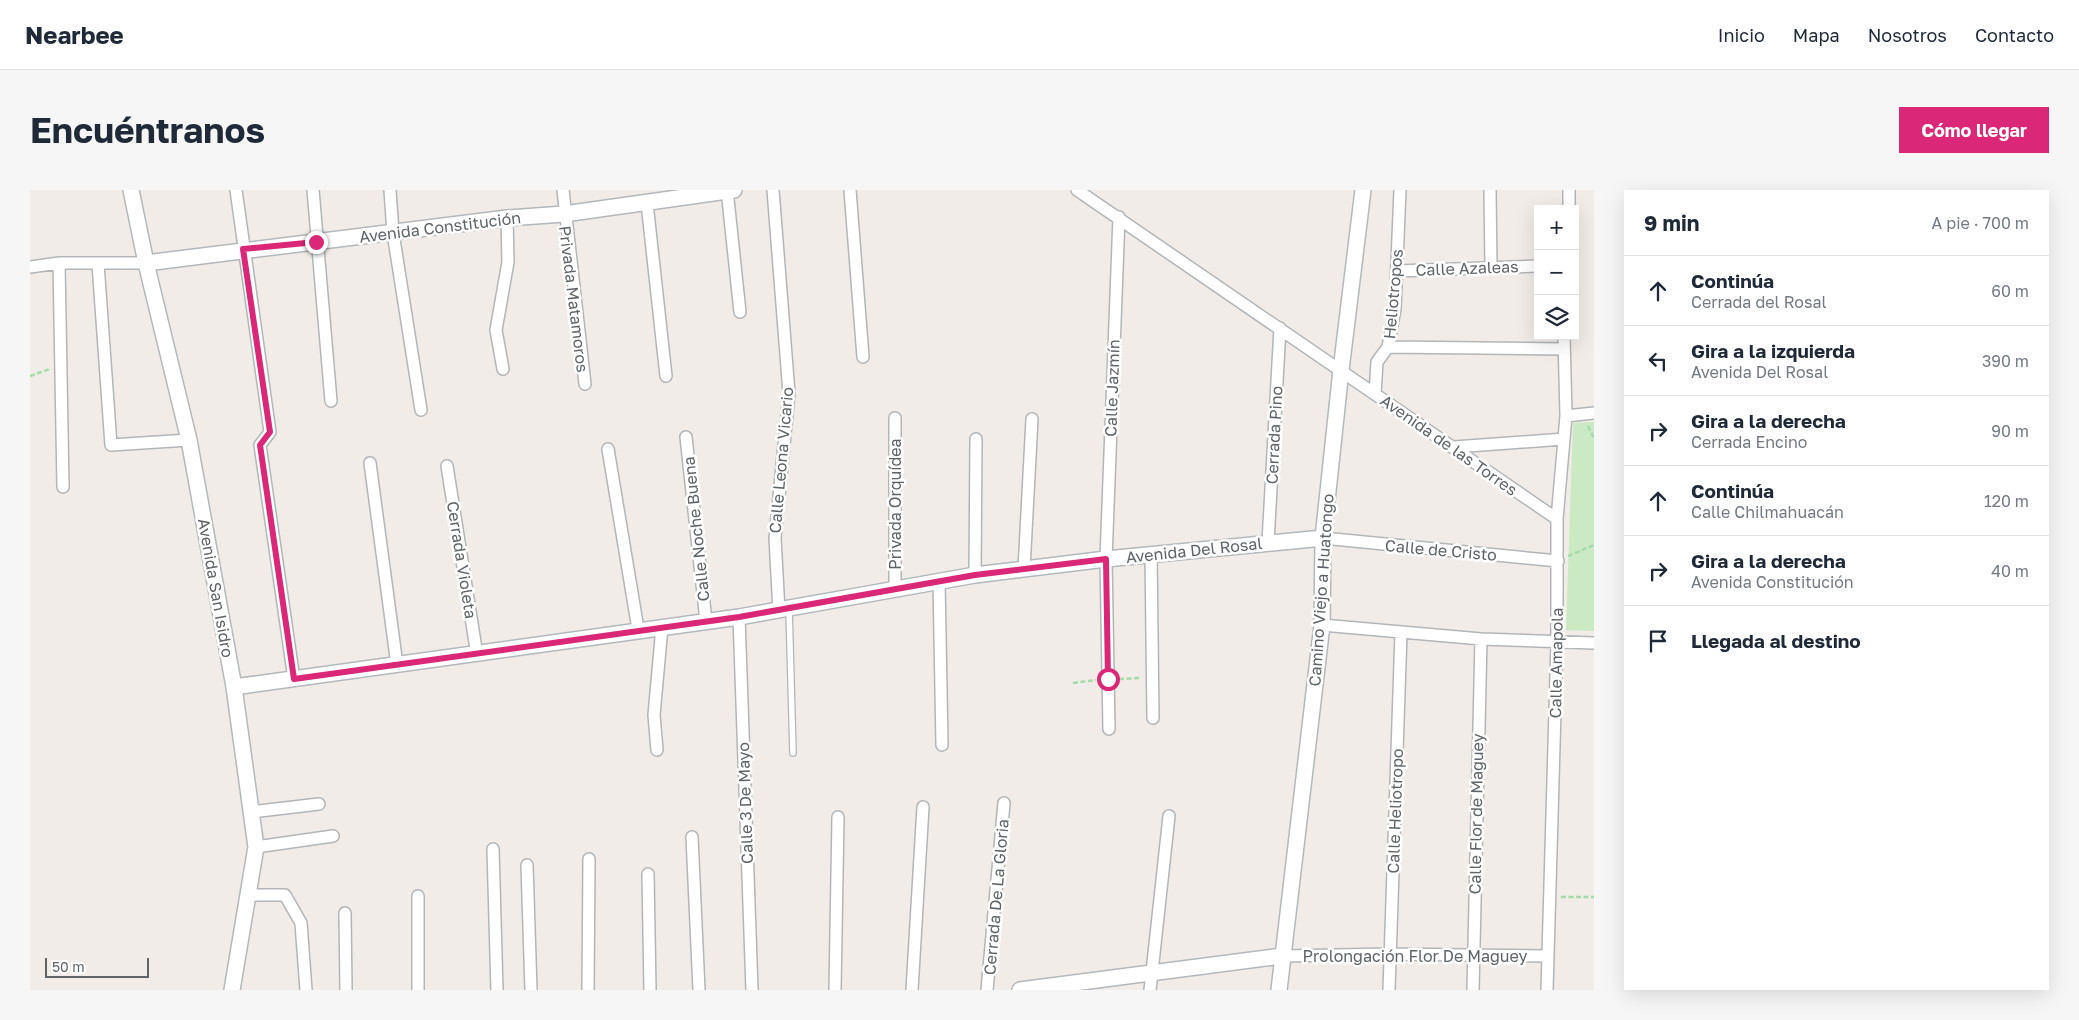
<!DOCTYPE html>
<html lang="es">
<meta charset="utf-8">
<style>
:root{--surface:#fff;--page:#f6f6f7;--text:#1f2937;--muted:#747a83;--line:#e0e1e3;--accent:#db2777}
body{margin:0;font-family:"Golos Text",sans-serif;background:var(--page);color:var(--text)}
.controls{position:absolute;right:15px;top:15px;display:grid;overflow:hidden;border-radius:0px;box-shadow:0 5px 20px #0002}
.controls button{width:45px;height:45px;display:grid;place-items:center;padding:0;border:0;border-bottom:1px solid var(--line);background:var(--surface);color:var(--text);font:25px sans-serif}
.scale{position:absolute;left:15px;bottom:12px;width:104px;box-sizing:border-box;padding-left:5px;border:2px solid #5e6467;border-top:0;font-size:14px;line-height:18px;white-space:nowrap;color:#5e6467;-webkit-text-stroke:4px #fff;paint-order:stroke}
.stop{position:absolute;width:15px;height:15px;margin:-11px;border:4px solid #db2777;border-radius:50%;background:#fff}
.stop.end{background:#db2777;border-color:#fff;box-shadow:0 1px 5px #0008}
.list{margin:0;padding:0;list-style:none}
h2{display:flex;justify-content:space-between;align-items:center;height:65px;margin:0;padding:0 20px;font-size:21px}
h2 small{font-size:16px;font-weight:400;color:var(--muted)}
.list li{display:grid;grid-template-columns:32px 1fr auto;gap:15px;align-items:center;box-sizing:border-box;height:70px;padding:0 20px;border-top:1px solid var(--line)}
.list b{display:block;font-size:19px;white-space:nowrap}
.list p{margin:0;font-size:16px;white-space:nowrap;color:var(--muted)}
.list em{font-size:16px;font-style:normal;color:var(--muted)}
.icon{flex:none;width:28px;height:28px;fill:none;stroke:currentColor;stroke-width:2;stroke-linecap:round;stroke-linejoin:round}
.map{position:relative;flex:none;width:1564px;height:800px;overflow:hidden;border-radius:0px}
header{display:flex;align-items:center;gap:30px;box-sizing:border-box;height:70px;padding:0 25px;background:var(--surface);border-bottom:1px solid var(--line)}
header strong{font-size:24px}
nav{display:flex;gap:28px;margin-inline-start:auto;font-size:18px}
.intro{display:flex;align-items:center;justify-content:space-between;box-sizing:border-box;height:120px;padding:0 30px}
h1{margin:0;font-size:35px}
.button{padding:12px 22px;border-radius:0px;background:var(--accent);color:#fff;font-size:18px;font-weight:700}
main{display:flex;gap:30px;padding:0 30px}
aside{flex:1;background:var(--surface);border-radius:0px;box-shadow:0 5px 20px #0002}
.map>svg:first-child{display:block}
.green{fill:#cbe9c3}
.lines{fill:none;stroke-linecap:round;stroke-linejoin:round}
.service-casing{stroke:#b2b6b9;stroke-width:8}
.minor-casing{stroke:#b2b6b9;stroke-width:14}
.secondary-casing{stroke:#b3b8bc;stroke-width:18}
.path{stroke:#a5dba8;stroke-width:2.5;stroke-dasharray:5 2.5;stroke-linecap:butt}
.service{stroke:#fff;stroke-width:5.5}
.minor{stroke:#fff;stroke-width:11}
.secondary{stroke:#fff;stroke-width:15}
.route{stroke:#db2777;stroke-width:6}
.labels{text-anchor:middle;stroke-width:5;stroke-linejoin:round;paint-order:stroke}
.street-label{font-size:16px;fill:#5e6467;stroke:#fff}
</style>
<header>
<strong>Nearbee</strong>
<nav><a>Inicio</a><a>Mapa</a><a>Nosotros</a><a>Contacto</a></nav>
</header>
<div class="intro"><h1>Encuéntranos</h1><a class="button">Cómo llegar</a></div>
<main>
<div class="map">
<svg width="1564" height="800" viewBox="0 0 1564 800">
<rect width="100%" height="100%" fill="#f1ece7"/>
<!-- green -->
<path class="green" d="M1564 232V441L1536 440 1543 233Z"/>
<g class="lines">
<!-- service casing -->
<g class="service-casing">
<path id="service" d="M759 419 763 563"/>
</g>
<!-- minor casing -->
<g class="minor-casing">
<path id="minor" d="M206 0 240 242 230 255 264 489
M283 0 301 211
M360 0 363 43 391 220
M533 0 555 194
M697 0 710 122
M743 0 759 203 745 348 749 421
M820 0 833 167
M1047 0 1527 329
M1460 0 1461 77
M617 13 636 186
M1539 19V0
M29 73 33 297
M68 74 81 255 159 250
M0 77 29 73H116
M1367 81 1508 76
M1358 157 1533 159
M473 179 466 140 478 72 477 28
M1345 204 1347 172 1358 157 1365 119 1370 0
M1536 226 1564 223
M865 228V400
M656 247 676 431
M1424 257 1534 249
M578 259 608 439
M340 273 367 475
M417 276 447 465
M1293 348 1528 371
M1238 352 1250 138
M1121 364 1123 528
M994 379 1002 229
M945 385 946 249
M909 391 912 555
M709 427 722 800
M1292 435 1451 449 1564 453
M1079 539 1076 369 1089 27
M627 560 624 525 632 437
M221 622 289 614
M662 647 669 800
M226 657 303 646
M463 659 467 800
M497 675 501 800
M618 684 620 800
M217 705H255L271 733 276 800
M388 706V800
M315 723 316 800
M1252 766 1361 764 1518 766
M558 800 559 669
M805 800 808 627
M882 800 893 617
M957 800 974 613
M1120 800 1139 626
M1359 800 1371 443
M1443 800 1451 449
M1517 800 1527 451V329L1536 226 1534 146"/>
</g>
<!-- secondary casing -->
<g class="secondary-casing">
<path id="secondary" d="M101 0 116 73 159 250 204 497 226 657 202 800
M116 73 477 28 534 24 704 0
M204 497 709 427 945 385 1076 369 1293 348
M990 800 1252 766
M1249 800 1292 435 1293 348 1311 180 1333 0"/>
</g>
<!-- path -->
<path class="path" d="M0 186 20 179
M1558 236 1564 248
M1538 366 1564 355
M1089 489 1111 488
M1043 493 1066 490
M1531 707H1564"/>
<!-- service -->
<use href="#service" class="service"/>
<!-- minor -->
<use href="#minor" class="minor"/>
<!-- secondary -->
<use href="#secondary" class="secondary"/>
</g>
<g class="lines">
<!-- route -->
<path class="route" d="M286 52 213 59 240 242 230 255 264 489 709 427 945 385 1076 369 1078 489"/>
</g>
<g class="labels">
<!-- street labels -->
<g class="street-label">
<text transform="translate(410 37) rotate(-7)" y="6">Avenida Constitución</text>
<text transform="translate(1437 78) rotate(-2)" y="6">Calle Azaleas</text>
<text transform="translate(1363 104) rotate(-85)" y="6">Heliotropos</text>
<text transform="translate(544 109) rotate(83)" y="6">Privada Matamoros</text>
<text transform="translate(1082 198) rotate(-88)" y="6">Calle Jazmín</text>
<text transform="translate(1244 245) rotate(-87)" y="6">Cerrada Pino</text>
<text transform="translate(1419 255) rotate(35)" y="6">Avenida de las Torres</text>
<text transform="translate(751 270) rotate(-85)" y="6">Calle Leona Vicario</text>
<text transform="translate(865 314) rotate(-90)" y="6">Privada Orquídea</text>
<text transform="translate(666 339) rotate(-96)" y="6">Calle Noche Buena</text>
<text transform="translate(1164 360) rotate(-6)" y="6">Avenida Del Rosal</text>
<text transform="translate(1411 360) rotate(5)" y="6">Calle de Cristo</text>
<text transform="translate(432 370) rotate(81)" y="6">Cerrada Violeta</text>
<text transform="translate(186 398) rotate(80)" y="6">Avenida San Isidro</text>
<text transform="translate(1291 400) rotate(-86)" y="6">Camino Viejo a Huatongo</text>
<text transform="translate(1526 473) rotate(-89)" y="6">Calle Amapola</text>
<text transform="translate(715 613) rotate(-92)" y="6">Calle 3 De Mayo</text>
<text transform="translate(1365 621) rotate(-88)" y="6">Calle Heliotropo</text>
<text transform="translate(1446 624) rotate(-89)" y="6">Calle Flor de Maguey</text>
<text transform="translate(966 707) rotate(-85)" y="6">Cerrada De La Gloria</text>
<text x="1385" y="772">Prolongación Flor De Maguey</text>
</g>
</g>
</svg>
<div class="controls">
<button>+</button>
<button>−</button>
<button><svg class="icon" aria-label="layers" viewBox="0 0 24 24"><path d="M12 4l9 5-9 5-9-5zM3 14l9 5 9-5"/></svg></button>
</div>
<div class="scale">50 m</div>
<div class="stop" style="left:1078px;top:489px"></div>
<div class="stop end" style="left:286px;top:52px"></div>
</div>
<aside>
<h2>9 min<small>A pie · 700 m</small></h2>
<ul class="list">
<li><svg class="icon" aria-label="ahead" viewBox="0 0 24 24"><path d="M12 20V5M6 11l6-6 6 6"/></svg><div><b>Continúa</b><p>Cerrada del Rosal</p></div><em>60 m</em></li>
<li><svg class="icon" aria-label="left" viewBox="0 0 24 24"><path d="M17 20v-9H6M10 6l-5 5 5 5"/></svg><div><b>Gira a la izquierda</b><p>Avenida Del Rosal</p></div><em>390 m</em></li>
<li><svg class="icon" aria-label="right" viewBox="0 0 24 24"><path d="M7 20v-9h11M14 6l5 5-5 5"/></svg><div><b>Gira a la derecha</b><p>Cerrada Encino</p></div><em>90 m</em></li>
<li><svg class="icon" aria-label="ahead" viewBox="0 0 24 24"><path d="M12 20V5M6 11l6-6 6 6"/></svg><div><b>Continúa</b><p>Calle Chilmahuacán</p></div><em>120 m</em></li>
<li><svg class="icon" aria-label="right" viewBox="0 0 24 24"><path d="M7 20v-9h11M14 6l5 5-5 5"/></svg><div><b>Gira a la derecha</b><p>Avenida Constitución</p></div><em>40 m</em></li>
<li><svg class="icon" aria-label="arrive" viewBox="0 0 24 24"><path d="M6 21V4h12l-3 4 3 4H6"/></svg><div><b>Llegada al destino</b></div></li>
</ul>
</aside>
</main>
